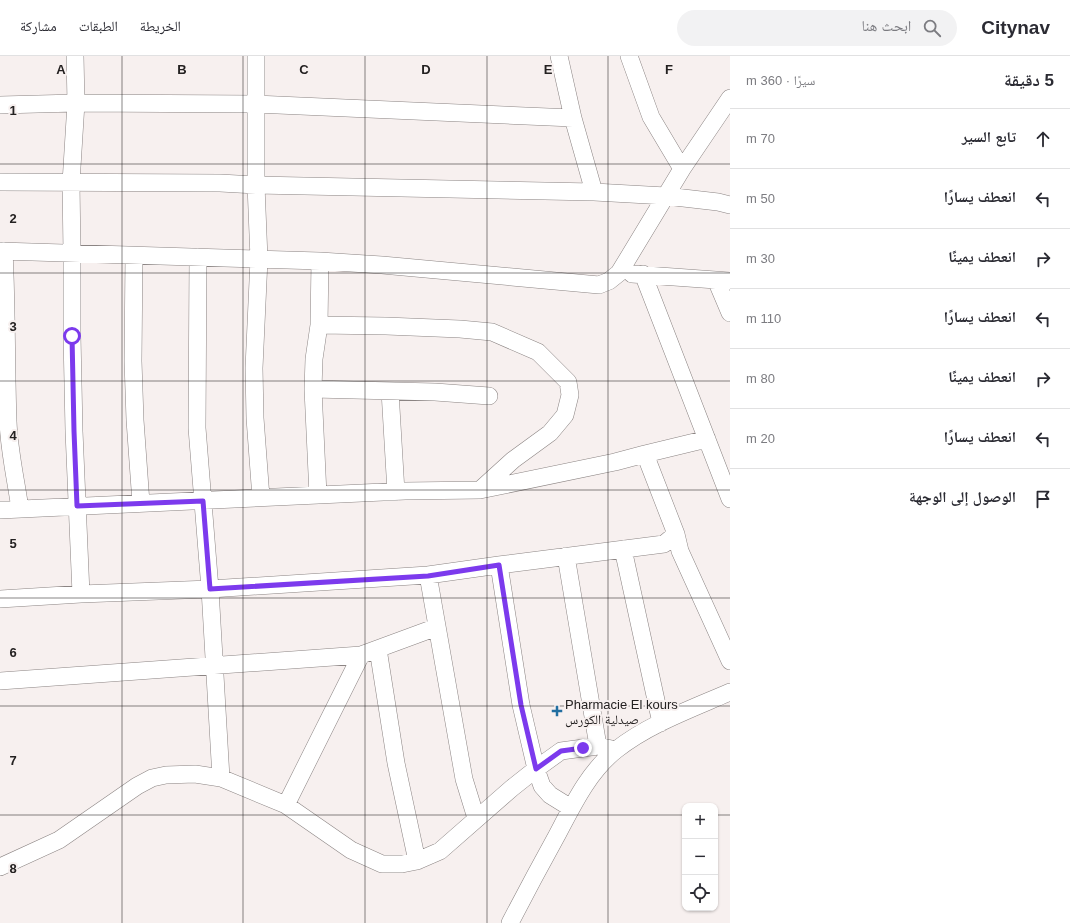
<!DOCTYPE html>
<html lang="ar">
<meta charset="utf-8">
<style>
:root{--surface:#fff;--page:#f2f2f3;--text:#2b2b33;--muted:#7c7c81;--line:#e1e1e2}
body{margin:0;font-family:Arial,"Noto Naskh Arabic",sans-serif;background:var(--page);color:var(--text);direction:rtl}
.controls{position:absolute;right:12px;bottom:12px;display:grid;overflow:hidden;border-radius:8px;box-shadow:0 1px 3px #0004}
.controls button{width:36px;height:36px;display:grid;place-items:center;padding:0;border:0;border-bottom:1px solid var(--line);background:var(--surface);color:var(--text);font:20px sans-serif}
.stop{position:absolute;width:12px;height:12px;margin:-9px;border:3px solid #7c3aed;border-radius:50%;background:#fff}
.stop.end{background:#7c3aed;border-color:#fff;box-shadow:0 1px 4px #0008}
.list{margin:0;padding:0;list-style:none}
h2{display:flex;justify-content:space-between;align-items:center;height:52px;margin:0;padding:0 16px;font-size:17px}
h2 small{font-size:13px;font-weight:400;color:var(--muted)}
.list li{display:grid;grid-template-columns:26px 1fr auto;gap:12px;align-items:center;box-sizing:border-box;height:60px;padding:0 16px;border-top:1px solid var(--line)}
.list b{display:block;font-size:15px;white-space:nowrap}
.list em{font-size:13px;font-style:normal;color:var(--muted)}
.icon{flex:none;width:22px;height:22px;fill:none;stroke:currentColor;stroke-width:2;stroke-linecap:round;stroke-linejoin:round}
.map{position:relative;flex:none;width:730px;height:867px;overflow:hidden;direction:ltr}
header{display:flex;align-items:center;gap:24px;box-sizing:border-box;height:56px;padding:0 20px;background:var(--surface);border-bottom:1px solid var(--line)}
header strong{font-size:19px}
nav{display:flex;gap:22px;margin-inline-start:auto;font-size:14px}
.search{width:280px;height:36px;background:var(--page);display:flex;align-items:center;gap:10px;box-sizing:border-box;padding:0 14px;border-radius:22px;color:var(--muted);font-size:15px}
main{display:flex}
aside{flex:1;background:var(--surface)}
.map>svg:first-child{display:block}
.lines{fill:none;stroke-linecap:round;stroke-linejoin:round}
.street-casing{stroke:#8b8483;stroke-width:18}
.street{stroke:#fff;stroke-width:17}
.route{stroke:#7c3aed;stroke-width:5}
.grid{fill:none;stroke:#242121;stroke-width:1;stroke-opacity:0.55}
.poi-dot{fill:#216ea0;stroke:#f7f0ef;stroke-width:1.5}
.labels{text-anchor:middle;stroke-width:4;stroke-linejoin:round;paint-order:stroke}
.poi-label{font-size:13px;fill:#242121;stroke:#f7f0ef;text-anchor:start}
.grid-label{font-size:13px;text-anchor:middle;font-weight:bold;fill:#242121;stroke:#f7f0ef;stroke-width:4;stroke-linejoin:round;paint-order:stroke}
</style>
<header>
<strong>Citynav</strong>
<div class="search"><svg class="icon" aria-label="search" viewBox="0 0 24 24"><circle cx="10" cy="10" r="6"/><path d="M15 15l6 6"/></svg>ابحث هنا</div>
<nav><a>الخريطة</a><a>الطبقات</a><a>مشاركة</a></nav>
</header>
<main>
<aside>
<h2>5 دقيقة<small>سيرًا · 360 m</small></h2>
<ul class="list">
<li><svg class="icon" aria-label="ahead" viewBox="0 0 24 24"><path d="M12 20V5M6 11l6-6 6 6"/></svg><div><b>تابع السير</b></div><em>70 m</em></li>
<li><svg class="icon" aria-label="left" viewBox="0 0 24 24"><path d="M17 20v-9H6M10 6l-5 5 5 5"/></svg><div><b>انعطف يسارًا</b></div><em>50 m</em></li>
<li><svg class="icon" aria-label="right" viewBox="0 0 24 24"><path d="M7 20v-9h11M14 6l5 5-5 5"/></svg><div><b>انعطف يمينًا</b></div><em>30 m</em></li>
<li><svg class="icon" aria-label="left" viewBox="0 0 24 24"><path d="M17 20v-9H6M10 6l-5 5 5 5"/></svg><div><b>انعطف يسارًا</b></div><em>110 m</em></li>
<li><svg class="icon" aria-label="right" viewBox="0 0 24 24"><path d="M7 20v-9h11M14 6l5 5-5 5"/></svg><div><b>انعطف يمينًا</b></div><em>80 m</em></li>
<li><svg class="icon" aria-label="left" viewBox="0 0 24 24"><path d="M17 20v-9H6M10 6l-5 5 5 5"/></svg><div><b>انعطف يسارًا</b></div><em>20 m</em></li>
<li><svg class="icon" aria-label="arrive" viewBox="0 0 24 24"><path d="M6 21V4h12l-3 4 3 4H6"/></svg><div><b>الوصول إلى الوجهة</b></div></li>
</ul>
</aside>
<div class="map">
<svg width="730" height="867" viewBox="0 0 730 867">
<rect width="100%" height="100%" fill="#f7f0ef"/>
<g class="lines">
<!-- street casing -->
<g class="street-casing">
<path id="street" d="M75 0 76 47 71 127 72 197V280L74 375 81 538
M256 0V129L259 203 254 312 255 362 261 442
M559 0 573 62 594 136
M629 0 651 61 682 113
M0 49 76 47 255 48 573 62
M0 126 220 127 256 129 594 136 666 140 718 146 730 149
M0 195 320 205 382 209 599 229 609 225 619 217 682 113 730 42
M4 195C7 252 6 309 8 365 9 395 16 424 20 453
M134 200 133 305 135 364 141 447
M198 201 197 372 210 533 221 722
M632 218 730 225
M643 218 730 443
M716 224 730 257
M319 269 386 270 460 273 492 276 538 296 568 326 570 339 565 359 550 377 513 404 480 434
M313 333 435 336 489 340
M390 335 396 436
M645 398 707 383
M318 439 313 333 314 303 319 269 320 205
M0 454 405 435 480 434 615 406 645 398 676 478
M623 493 661 667
M566 500 598 690
M499 509 521 649 536 713 542 730 550 739 571 752
M428 519 464 723 476 762
M0 543 81 538 210 533 428 519 499 509 664 488 676 478 680 495 730 605
M378 593 396 707 417 805
M0 625 361 599 437 571
M286 749 361 599
M0 811 59 784 137 730 152 722 166 719 195 718 221 722 286 749 351 794 382 808H402L417 805 440 795 512 732 536 713 561 695 598 690 616 694
M510 867C525 838 540 810 556 781 572 751 588 716 616 694 649 668 691 653 730 636"/>
</g>
<!-- street -->
<use href="#street" class="street"/>
</g>
<g class="lines">
<!-- route -->
<path class="route" d="M72 280 74 375 77 450 203 445 210 533 428 520 499 509 521 649 536 713 561 695 583 692"/>
</g>
<!-- grid -->
<path class="grid" d="M122 0V867M243 0V867M365 0V867M487 0V867M608 0V867M0 108H730M0 217H730M0 325H730M0 434H730M0 542H730M0 650H730M0 759H685M715 759H730"/>
<!-- markers -->
<path class="poi-dot" d="M555 649h4v4h4v4h-4v4h-4v-4h-4v-4h4z"/>
<g class="labels">
<!-- poi labels -->
<g class="poi-label">
<text x="565" y="653">Pharmacie El kours<tspan x="565" dy="15">صيدلية الكورس</tspan></text>
</g>
</g>
<g class="grid-label">
<text x="61" y="18">A</text>
<text x="182" y="18">B</text>
<text x="304" y="18">C</text>
<text x="426" y="18">D</text>
<text x="548" y="18">E</text>
<text x="669" y="18">F</text>
<text x="13" y="59">1</text>
<text x="13" y="167">2</text>
<text x="13" y="275">3</text>
<text x="13" y="384">4</text>
<text x="13" y="492">5</text>
<text x="13" y="601">6</text>
<text x="13" y="709">7</text>
<text x="13" y="817">8</text>
</g>
</svg>
<div class="controls">
<button>+</button>
<button>−</button>
<button><svg class="icon" aria-label="locate" viewBox="0 0 24 24"><circle cx="12" cy="12" r="6"/><path d="M12 2v4M12 18v4M2 12h4M18 12h4"/></svg></button>
</div>
<div class="stop" style="left:72px;top:280px"></div>
<div class="stop end" style="left:583px;top:692px"></div>
</div>
</main>
